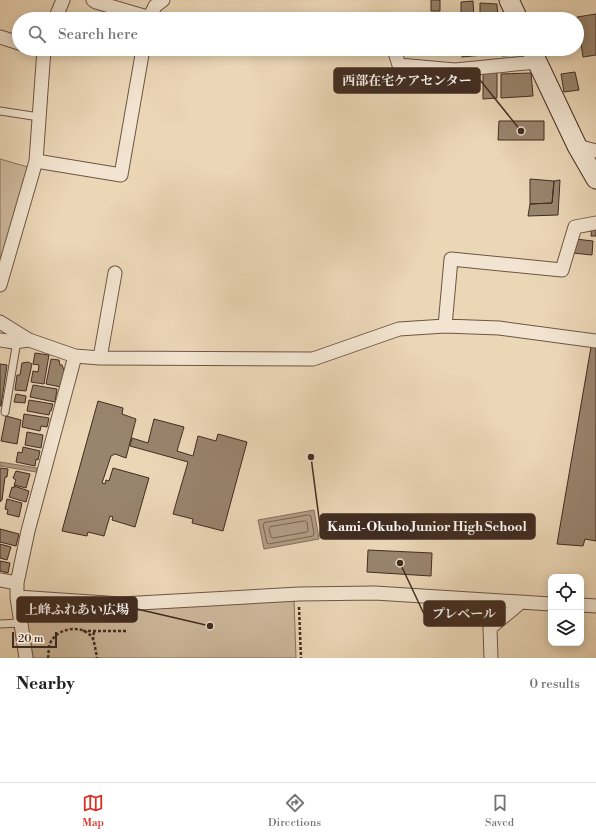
<!DOCTYPE html>
<meta charset="utf-8">
<style>
:root{--surface:#fff;--page:#f2f2f2;--text:#222;--muted:#767676;--line:#e0e0e0;--accent:#d93025}
body{margin:0;font-family:"Libre Bodoni","Noto Serif JP",serif;background:var(--page);color:var(--text)}
.controls{position:absolute;right:12px;bottom:12px;display:grid;overflow:hidden;border-radius:8px;box-shadow:0 2px 10px #0003}
.controls button{width:36px;height:36px;display:grid;place-items:center;padding:0;border:0;border-bottom:1px solid var(--line);background:var(--surface);color:var(--text);font:20px sans-serif}
.scale{position:absolute;left:12px;bottom:10px;width:45px;box-sizing:border-box;padding-left:4px;border:2px solid #412c21;border-top:0;font-size:11px;line-height:14px;white-space:nowrap;color:#412c21;-webkit-text-stroke:3px #f2e4d0;paint-order:stroke}
.list{margin:0;padding:0;list-style:none}
h2{display:flex;justify-content:space-between;align-items:center;height:52px;margin:0;padding:0 16px;font-size:17px}
h2 small{font-size:13px;font-weight:400;color:var(--muted)}
.icon{flex:none;width:22px;height:22px;fill:none;stroke:currentColor;stroke-width:2;stroke-linecap:round;stroke-linejoin:round}
.map{position:relative;flex:none;width:596px;height:658px;overflow:hidden}
.search{position:absolute;background:var(--surface);box-shadow:0 2px 10px #0003;left:12px;right:12px;top:12px;height:44px;display:flex;align-items:center;gap:10px;box-sizing:border-box;padding:0 14px;border-radius:22px;color:var(--muted);font-size:15px}
.sheet{height:124px;background:var(--surface)}
nav{display:flex;justify-content:space-around;align-items:center;box-sizing:border-box;height:56px;border-top:1px solid var(--line);background:var(--surface);font-size:11px;color:var(--muted)}
nav a{display:grid;justify-items:center;gap:2px}
nav .on{color:var(--accent)}
.map>svg:first-child{display:block}
.green{fill:#ceb99d;stroke:#88725f}
.water{fill:#b19c83;stroke:#846f5c}
.lines{fill:none;stroke-linecap:round;stroke-linejoin:round}
.shore{stroke:#796452;stroke-width:1}
.building{fill:#99846e;stroke:#412c21}
.lane-casing{stroke:#6c5646;stroke-width:9}
.street-casing{stroke:#6c5646;stroke-width:15}
.secondary-casing{stroke:#412c21;stroke-width:21}
.path{stroke:#412c21;stroke-width:2.5;stroke-dasharray:3 2;stroke-linecap:butt}
.lane{stroke:#f2e4d0;stroke-width:7}
.street{stroke:#f2e4d0;stroke-width:13}
.secondary{stroke:#f2e4d0;stroke-width:19}
.leader{fill:none;stroke:#412c21;stroke-width:1.5}
.callout-dot{fill:#412c21;stroke:#f2e4d0;stroke-width:1.5}
.callout{fill:#412c21;stroke:#412c21;stroke-width:1.5}
.callout-label{font-size:13px;text-anchor:middle;font-weight:bold;fill:#fff}
</style>
<div class="map">
<svg width="596" height="658" viewBox="0 0 596 658">
<rect width="100%" height="100%" fill="#ebd6b6"/>
<filter id="stains"><feTurbulence type="fractalNoise" baseFrequency=".005" numOctaves="4"/><feColorMatrix values="0 0 0 0 .2 0 0 0 0 .09 0 0 0 0 .02 0 0 0 .5 -.17"/></filter>
<radialGradient id="worn" r=".72"><stop offset=".6" stop-color="#630" stop-opacity="0"/><stop offset="1" stop-color="#630" stop-opacity=".3"/></radialGradient>
<!-- green -->
<path class="green" d="M0 159 28 167 0 264Z
M294 600 296 658H33L25 611 33 604Z"/>
<!-- water -->
<path class="water" d="M0 462 37 468 36 472 0 466Z
M314 510 319 539 264 549 258 520Z"/>
<g class="lines">
<!-- shore -->
<path class="shore" d="M309 515 311 516 314 534 313 536 269 544 267 543 263 525 264 523Z
M305 521 307 522 308 530 307 532 273 538 271 537 269 529 270 527Z"/>
</g>
<!-- building -->
<path class="building" d="M431 0H440V11H431Z
M473 1 474 19H447V13L461 14V2Z
M480 3 497 4 498 19H480Z
M433 13H439L440 19H432Z
M596 14V55L583 57 577 17Z
M430 49H442L441 53H430Z
M463 49H482L483 55 462 57Z
M501 49H517V55L502 56Z
M483 70H497V98L483 99Z
M575 72 579 90 564 92 561 74Z
M531 73 533 96 501 98V74Z
M499 121H544V140H498Z
M530 179 554 181 552 203 530 204Z
M560 180 558 215 528 216 530 204 552 203 554 181Z
M592 225 596 226V236H591Z
M575 239 593 241 592 255 573 253Z
M591 347 596 348V541L585 539 583 546 557 544Z
M35 353 49 355 44 384 31 382 33 371 38 372 39 365 33 364Z
M51 359 59 360 60 365H62L64 370 61 387 46 384Z
M28 362 32 364 26 391 15 390 17 375H20L22 363Z
M0 364 7 365 1 406H0Z
M33 385 57 389 55 402 30 397Z
M16 394 26 396 25 403 14 402Z
M29 400 53 404 51 411H50L49 415 27 411Z
M98 401 123 408 122 414 136 419 126 458 115 454 111 456 102 483 105 484 106 480 109 481 113 468 149 478 135 527 112 520 113 517 110 516 104 536 88 532 87 536 62 531Z
M24 414 49 418 47 427 41 426 40 431 22 427Z
M6 416 21 420 17 444 1 441Z
M154 419 184 427 177 451 193 456 198 436 216 441 218 434 247 442 223 531 192 523 193 519 173 514 188 462 130 446 132 438 148 443Z
M27 432 43 435 41 448 25 445Z
M23 447 40 451 38 460 36 459 35 466 16 462 18 452 22 453Z
M0 468 8 469 7 477H5L2 500 0 502Z
M16 471 30 474 26 488 14 485 16 480 13 478Z
M14 486 29 491 26 502 9 497 12 487 14 488Z
M7 499 22 503 19 517 7 514 8 510 5 509Z
M0 529 19 534 16 546 0 542Z
M0 544 11 547 7 560 0 558Z
M368 550 432 553 431 576 367 572Z
M0 561 10 563 8 573 0 571Z"/>
<g class="lines">
<!-- lane casing -->
<g class="lane-casing">
<path id="lane" d="M0 111 39 117
M5 412 17 341
M0 624 21 623"/>
</g>
<!-- street casing -->
<g class="street-casing">
<path id="street" d="M93 0 96 2 154 19
M55 19 63 0
M149 19 155 6 163 0
M0 37 19 43
M394 49 399 65 455 70 537 62
M577 146 596 151
M36 161 121 175 143 49
M0 285 36 161 44 49
M0 322 29 340 75 356 100 358 313 359 399 329 445 326 499 328 596 341
M445 326 451 259 562 270 575 227 596 223
M0 340 14 342 29 340
M100 358 115 273
M0 580 17 583
M17 597 121 604 299 594 375 593 551 604
M581 605 596 606
M26 658 17 597V583L28 531 75 356
M491 658 490 628 520 603"/>
</g>
<!-- secondary casing -->
<g class="secondary-casing">
<path id="secondary" d="M509 0 518 19
M531 49 577 146 596 179"/>
</g>
<!-- path -->
<path class="path" d="M299 607 301 658
M83 631H128
M93 640 94 631
M48 658C49 652 48 645 52 640 60 627 85 624 93 639 95 645 96 652 97 658"/>
<!-- lane -->
<use href="#lane" class="lane"/>
<!-- street -->
<use href="#street" class="street"/>
<!-- secondary -->
<use href="#secondary" class="secondary"/>
</g>
<!-- callouts -->
<path class="leader" d="M521 131L480 80M311 457L320 526M210 626L137 609M400 563L424 614"/>
<g class="callout-dot">
<circle cx="521" cy="131" r="4"/>
<circle cx="311" cy="457" r="4"/>
<circle cx="210" cy="626" r="4"/>
<circle cx="400" cy="563" r="4"/>
</g>
<g class="callout">
<rect x="334" y="68" width="146" height="25" rx="4"/>
<rect x="320" y="514" width="215" height="25" rx="4"/>
<rect x="17" y="597" width="120" height="25" rx="4"/>
<rect x="424" y="601" width="81" height="25" rx="4"/>
</g>
<g class="callout-label">
<text x="407" y="85">西部在宅ケアセンター</text>
<text x="427" y="531">Kami-Okubo Junior High School</text>
<text x="77" y="614">上峰ふれあい広場</text>
<text x="464" y="618">プレベール</text>
</g>
<rect width="100%" height="100%" filter="url(#stains)"/>
<rect width="100%" height="100%" fill="url(#worn)"/>
</svg>
<div class="controls">
<button><svg class="icon" aria-label="locate" viewBox="0 0 24 24"><circle cx="12" cy="12" r="6"/><path d="M12 2v4M12 18v4M2 12h4M18 12h4"/></svg></button>
<button><svg class="icon" aria-label="layers" viewBox="0 0 24 24"><path d="M12 4l9 5-9 5-9-5zM3 14l9 5 9-5"/></svg></button>
</div>
<div class="scale">20 m</div>
<div class="search"><svg class="icon" aria-label="search" viewBox="0 0 24 24"><circle cx="10" cy="10" r="6"/><path d="M15 15l6 6"/></svg>Search here</div>
</div>
<section class="sheet">
<h2>Nearby<small>0 results</small></h2>
<ul class="list">
</ul>
</section>
<nav>
<a class="on"><svg class="icon" aria-label="map" viewBox="0 0 24 24"><path d="M3 6l6-2 6 2 6-2v14l-6 2-6-2-6 2zM9 4v14M15 6v14"/></svg>Map</a>
<a><svg class="icon" aria-label="directions" viewBox="0 0 24 24"><path d="M12 3l9 9-9 9-9-9zM9 14v-3h6M13 9l2 2-2 2"/></svg>Directions</a>
<a><svg class="icon" aria-label="saved" viewBox="0 0 24 24"><path d="M7 4h10v16l-5-4-5 4z"/></svg>Saved</a>
</nav>
